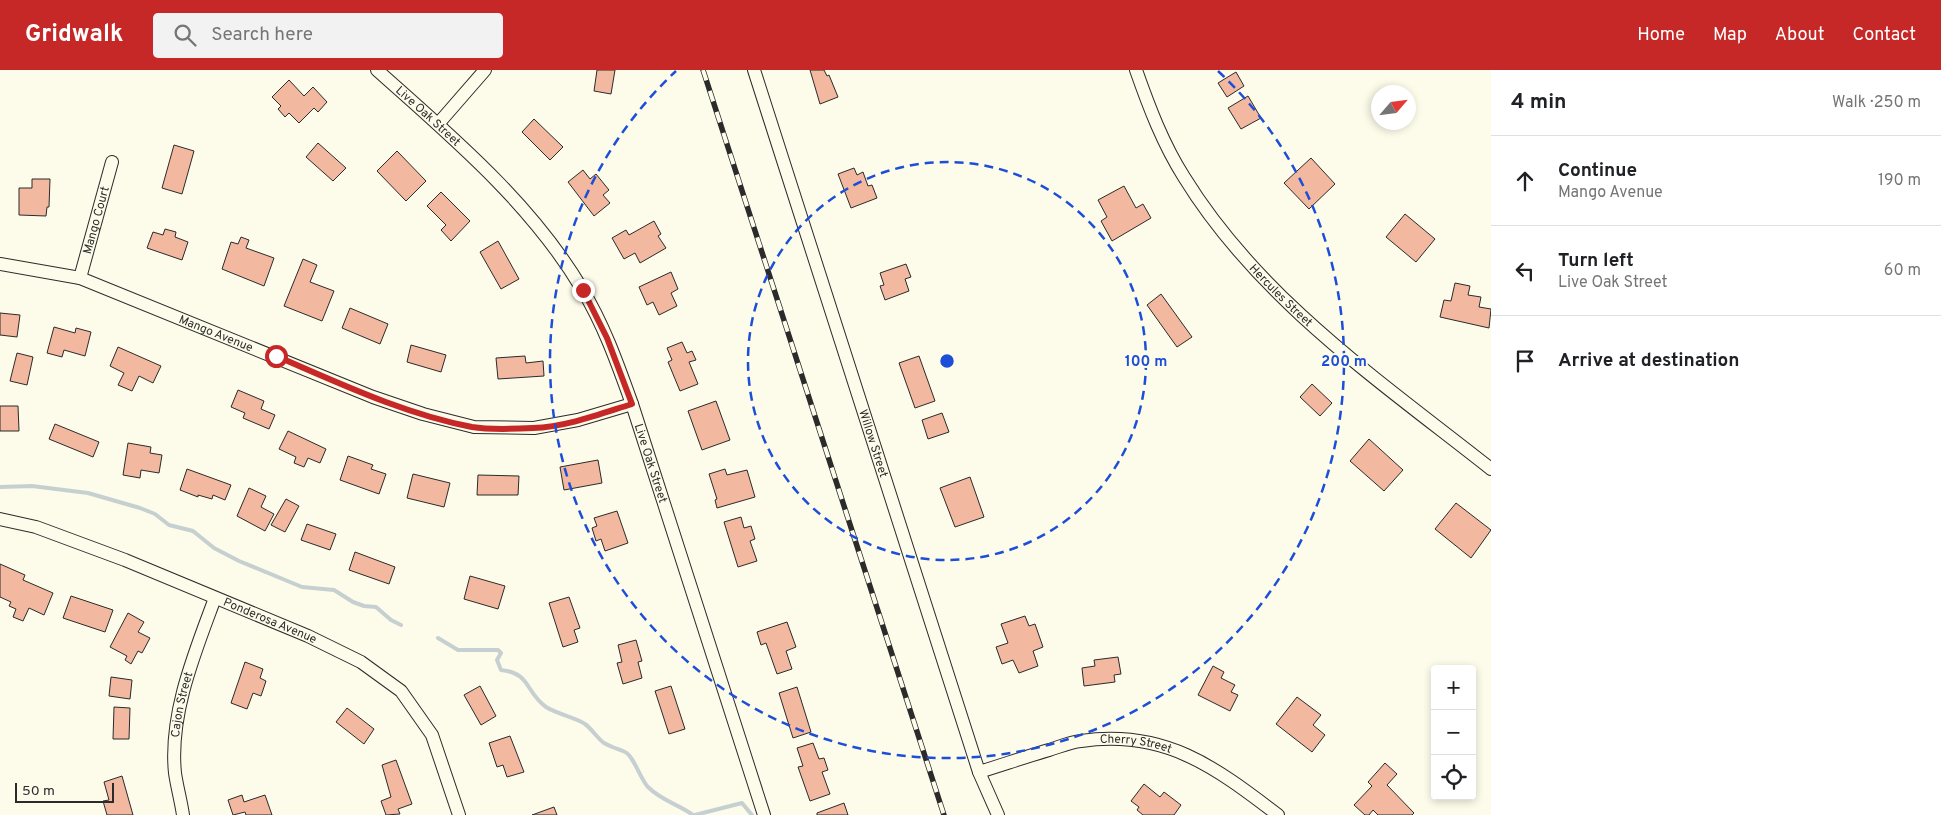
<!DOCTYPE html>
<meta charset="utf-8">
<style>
:root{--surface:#fff;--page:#f2f2f2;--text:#202124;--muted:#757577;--line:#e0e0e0;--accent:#c62828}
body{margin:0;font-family:Overpass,sans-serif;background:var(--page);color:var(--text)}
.controls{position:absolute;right:15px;bottom:15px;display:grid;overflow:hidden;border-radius:5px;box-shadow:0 2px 8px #0003}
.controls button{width:45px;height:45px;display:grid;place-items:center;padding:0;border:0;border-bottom:1px solid var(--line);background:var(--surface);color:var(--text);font:25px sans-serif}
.compass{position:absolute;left:1371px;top:15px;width:45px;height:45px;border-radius:50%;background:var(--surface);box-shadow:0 2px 8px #0003;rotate:62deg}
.scale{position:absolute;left:15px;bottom:12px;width:99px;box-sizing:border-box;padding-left:5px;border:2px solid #2b2b2b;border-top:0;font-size:14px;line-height:18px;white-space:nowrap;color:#2b2b2b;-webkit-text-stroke:4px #fdfbea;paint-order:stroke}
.stop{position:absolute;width:15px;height:15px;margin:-11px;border:4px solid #c62828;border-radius:50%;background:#fff}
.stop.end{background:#c62828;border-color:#fff;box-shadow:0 1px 5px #0008}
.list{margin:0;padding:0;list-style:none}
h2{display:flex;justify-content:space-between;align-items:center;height:65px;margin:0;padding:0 20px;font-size:21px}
h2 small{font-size:16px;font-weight:400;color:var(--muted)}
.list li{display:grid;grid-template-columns:32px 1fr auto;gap:15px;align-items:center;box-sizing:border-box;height:90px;padding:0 20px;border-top:1px solid var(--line)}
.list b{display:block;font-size:19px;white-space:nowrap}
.list p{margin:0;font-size:16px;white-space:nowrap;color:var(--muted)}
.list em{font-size:16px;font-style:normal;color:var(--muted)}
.icon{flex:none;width:28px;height:28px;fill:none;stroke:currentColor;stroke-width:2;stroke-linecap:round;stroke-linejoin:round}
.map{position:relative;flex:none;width:1491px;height:745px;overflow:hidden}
header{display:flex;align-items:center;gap:30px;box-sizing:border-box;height:70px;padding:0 25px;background:var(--accent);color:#fff}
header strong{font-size:24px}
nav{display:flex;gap:28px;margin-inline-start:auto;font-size:18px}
.search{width:350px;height:45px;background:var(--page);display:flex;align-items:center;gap:12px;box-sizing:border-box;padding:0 18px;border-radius:5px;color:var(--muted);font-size:19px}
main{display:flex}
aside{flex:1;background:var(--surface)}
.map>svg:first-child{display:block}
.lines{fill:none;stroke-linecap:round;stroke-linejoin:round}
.stream{stroke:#c7d0d0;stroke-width:4}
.building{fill:#f2b8a0;stroke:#2b2b2b}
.minor-casing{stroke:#2b2b2b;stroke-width:14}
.minor{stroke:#fdfbea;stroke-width:12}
.rail-casing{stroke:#2b2b2b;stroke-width:5.5}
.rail{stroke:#fdfbea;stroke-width:4;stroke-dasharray:11;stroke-linecap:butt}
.route{stroke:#c62828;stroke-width:6}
.ring{fill:none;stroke:#1d4ed8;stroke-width:2.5;stroke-dasharray:9 6}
.labels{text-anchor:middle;stroke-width:4;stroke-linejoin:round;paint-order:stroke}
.street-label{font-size:12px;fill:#2b2b2b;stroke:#fdfbea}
.centre{fill:#1d4ed8;stroke:#fdfbea;stroke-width:2.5}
.ring-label{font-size:15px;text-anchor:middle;font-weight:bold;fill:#1d4ed8;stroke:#fdfbea;stroke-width:4;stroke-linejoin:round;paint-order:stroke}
</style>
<header>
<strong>Gridwalk</strong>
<div class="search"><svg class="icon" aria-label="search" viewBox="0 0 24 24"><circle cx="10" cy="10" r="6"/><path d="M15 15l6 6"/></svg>Search here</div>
<nav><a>Home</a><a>Map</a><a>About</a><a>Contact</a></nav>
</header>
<main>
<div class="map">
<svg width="1491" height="745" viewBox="0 0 1491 745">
<rect width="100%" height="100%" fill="#fdfbea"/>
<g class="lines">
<!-- stream -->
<path class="stream" d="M0 417 32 416 88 423 140 438 155 444 169 455 193 461 214 478 239 491 302 517 334 520 353 532 364 536 376 537 391 550 401 555
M438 568 458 580H498L501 583 497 590 501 600C531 603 525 622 546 637 557 644 577 648 585 654 592 659 597 668 604 673 611 677 618 679 625 682 633 685 641 710 648 717 662 731 678 734 693 745
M695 745 742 733 752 745"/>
</g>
<!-- building -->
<path class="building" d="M597 0H615L611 24 594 21Z
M810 0H824L827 6 829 5 838 27 820 34Z
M1236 2 1244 16 1227 27 1218 13Z
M289 10 304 26 313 17 327 32 318 42 314 38 299 53 289 43 285 47 278 39 281 36 272 27Z
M1248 26 1261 48 1241 59 1228 38Z
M534 49 563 77 550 90 522 62Z
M318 73 346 98 333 111 306 87Z
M174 75 194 81 182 124 162 118Z
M397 81 426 111 406 131 377 101Z
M1311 88 1335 114 1309 139 1284 113Z
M854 98 857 105 863 102 868 116 872 115 877 128 851 138 838 104Z
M583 100 590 109 596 104 609 120 603 125 610 133 594 146 568 112Z
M32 109H50L49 137H47L46 146 19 145V118H32Z
M1124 116 1136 138 1143 134 1151 148 1112 171 1101 151 1107 147 1098 130Z
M441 122 470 151 451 171 441 160 446 155 427 136Z
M1405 144 1435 169 1416 192 1386 167Z
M654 151 661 164 658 166 666 178 640 193 635 183 624 189 612 168 626 160 629 165Z
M165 159 176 162 175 167 188 172 182 190 147 178 153 162 163 165Z
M241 167 249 170 246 178 274 188 264 216 222 199 231 172 238 174Z
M498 171 519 209 501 219 480 182Z
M303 189 317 195 310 212 334 221 322 251 284 236Z
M906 194 911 207 905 209 909 221 885 230 880 216 884 215 880 203Z
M671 202 678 219 671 223 677 236 659 245 653 232 647 235 639 217Z
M1455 213 1470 216 1468 225 1481 227 1479 237 1491 239 1489 258 1440 247 1444 230 1451 231Z
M1161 224 1192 267 1177 277 1147 235Z
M350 238 388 254 380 274 342 258Z
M0 243 20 245 17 267 0 265Z
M54 257 75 263 76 258 91 262 85 286 64 280 62 287 47 283Z
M682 272 687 283 692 281 696 290 689 292 698 314 680 321 668 292 672 290 667 278Z
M411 275 446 285 441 302 407 292Z
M118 277 161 296 153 313 139 306 132 321 118 315 124 303 110 296Z
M17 283 33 287 27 315 10 311Z
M525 286 526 293 543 291 544 306 498 309 496 288Z
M919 286 935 331 915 338 899 293Z
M1312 314 1332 333 1320 346 1300 327Z
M238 320 264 331 261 339 275 345 269 359 243 348 245 343 231 337Z
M716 331 730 370 702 380 688 341Z
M0 336H18L19 361H0Z
M942 343 949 362 928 369 922 350Z
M55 354 99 372 93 387 49 369Z
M288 361 326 379 320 393 308 388 304 397 294 393 296 387 279 379Z
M1369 369 1403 400 1384 421 1350 391Z
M128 373 151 377 150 383 162 385 159 403 141 400 140 408 123 405Z
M348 386 373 395 371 399 386 404 379 424 340 410Z
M598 390 602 413 564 420 560 397Z
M187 399 231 415 225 430 213 425 212 429 198 425V427L180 420Z
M725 399 727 405 747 400 755 427 717 438 715 430 717 429 709 404Z
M413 404 450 413 444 437 407 428Z
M478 405 519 406 518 425H477Z
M970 407 984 447 955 457 940 418Z
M249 418 266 426 261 437 274 444 265 461 237 446Z
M286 429 299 436 285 462 271 455Z
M1456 433 1491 460 1471 488 1435 459Z
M617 441 628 473 605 481 601 469 596 471 592 458 597 456 594 448Z
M741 447 744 458 751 456 755 469 750 471 757 491 738 497 724 452Z
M307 454 336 464 330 480 301 470Z
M355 482 395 497 389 514 349 500Z
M0 494 25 505 23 510 53 523 44 545 29 538 23 551 13 547 16 539 9 536 11 532 0 527Z
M470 506 505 516 498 539 464 529Z
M71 526 113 540 105 562 63 548Z
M569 527 580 558 574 560 578 572 563 577 549 533Z
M128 543 144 552 138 562 150 568 142 583 138 581 131 594 125 590 127 586 110 577Z
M1025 546 1029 556 1035 554 1043 577 1033 581 1038 596 1019 603 1013 590 1002 594 996 577 1008 573 1001 554Z
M787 552 796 577 786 581 792 599 777 604 766 573 761 575 757 562Z
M636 570 642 591 638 592 642 608 623 614 617 593 622 592 618 575Z
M1118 587 1121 604 1114 605 1115 612 1084 616 1082 598 1095 596 1094 590Z
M245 592 263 599 260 608 266 611 261 626 253 623 247 639 231 633Z
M1213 596 1224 602 1221 608 1235 615 1231 622 1238 625 1230 641 1198 625Z
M111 607 132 610 130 629 109 626Z
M480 616 496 646 481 655 464 625Z
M671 616 685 659 669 664 655 621Z
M797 617 811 662 793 668 779 623Z
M1297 627 1321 645 1313 655 1325 665 1312 682 1276 654Z
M114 637 130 638 129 669H113Z
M347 638 374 659 364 674 336 652Z
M510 666 524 702 507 707 503 695 497 697 489 673Z
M813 673 819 689 824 688 828 700 822 702 830 724 810 731 798 697 803 696 797 678Z
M396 690 412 734 398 739 400 744 386 745 381 731 391 727 382 695Z
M1385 693 1397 704 1387 715 1414 743 1412 745H1378L1373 740 1369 745H1365L1354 735 1372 716 1368 712Z
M122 706 133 745H107L103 731 109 730 104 712Z
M1144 714 1160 727 1164 722 1181 735 1174 745H1143L1137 740 1139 737 1131 731Z
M242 725 244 732 265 725 272 745H246L245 742 233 745 228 730Z
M844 733 848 745H817V743Z
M554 737 557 745H532Z"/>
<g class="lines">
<!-- minor casing -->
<g class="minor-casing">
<g id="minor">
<path id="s1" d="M377 0C451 66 531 133 582 219 604 255 618 295 632 334L764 745"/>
<path id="s2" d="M754 0 979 702 998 745"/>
<path id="s3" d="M1136 0C1149 37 1163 74 1184 107 1259 229 1381 312 1491 399"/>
<path d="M438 54 485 0"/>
<path id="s4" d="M0 194 80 208 373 327 423 344 474 357 534 358 578 350 632 334"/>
<path id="s5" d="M80 208 112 92"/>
<path id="s6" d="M0 449 36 457 125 490 308 566 361 592 401 621 432 665 459 745"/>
<path id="s7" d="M979 702C1002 695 1025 687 1049 680 1059 677 1070 672 1081 671 1165 659 1215 697 1278 745"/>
<path id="s8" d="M183 745C181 731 177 717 175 703 169 644 195 582 215 528"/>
</g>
</g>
<!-- minor -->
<use href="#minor" class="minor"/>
<!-- rail casing -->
<g class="rail-casing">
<path id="rail" d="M703 0 944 745"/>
</g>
<!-- rail -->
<use href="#rail" class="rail"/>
</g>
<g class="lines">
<!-- route -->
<path class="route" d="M276 286C339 313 404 344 472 357 490 360 514 359 533 358 566 357 600 344 632 334L607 268 583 220"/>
</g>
<!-- distance rings -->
<g class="ring">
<circle cx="947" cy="291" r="199"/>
<path d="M1218 1A397 397 0 1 1 676 1"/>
</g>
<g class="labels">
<!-- street labels -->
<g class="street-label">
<text dy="4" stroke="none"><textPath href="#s1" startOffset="69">Live Oak Street</textPath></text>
<text dy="4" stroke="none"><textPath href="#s5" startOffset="60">Mango Court</textPath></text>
<text dy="4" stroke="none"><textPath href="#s3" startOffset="271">Hercules Street</textPath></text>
<text dy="4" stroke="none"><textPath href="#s4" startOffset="228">Mango Avenue</textPath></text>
<text dy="4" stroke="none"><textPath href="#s2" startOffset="392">Willow Street</textPath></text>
<text dy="4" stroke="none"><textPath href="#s1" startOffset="489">Live Oak Street</textPath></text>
<text dy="4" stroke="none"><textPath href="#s6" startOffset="289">Ponderosa Avenue</textPath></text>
<text dy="4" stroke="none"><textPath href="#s8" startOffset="112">Cajon Street</textPath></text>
<text dy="4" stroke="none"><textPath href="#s7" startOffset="162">Cherry Street</textPath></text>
</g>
</g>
<circle cx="947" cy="291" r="8" class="centre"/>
<g class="ring-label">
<text x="1146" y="296">100 m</text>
<text x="1344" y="296">200 m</text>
</g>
</svg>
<div class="controls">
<button>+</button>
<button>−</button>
<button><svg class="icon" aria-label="locate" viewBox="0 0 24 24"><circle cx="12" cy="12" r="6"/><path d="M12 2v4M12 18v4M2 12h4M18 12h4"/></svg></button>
</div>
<svg class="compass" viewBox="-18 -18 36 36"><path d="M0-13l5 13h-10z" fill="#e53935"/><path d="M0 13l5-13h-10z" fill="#757577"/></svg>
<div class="scale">50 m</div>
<div class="stop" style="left:276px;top:286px"></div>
<div class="stop end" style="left:583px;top:220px"></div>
</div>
<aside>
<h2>4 min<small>Walk · 250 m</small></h2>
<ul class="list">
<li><svg class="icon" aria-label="ahead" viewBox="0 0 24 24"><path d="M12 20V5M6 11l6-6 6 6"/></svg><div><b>Continue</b><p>Mango Avenue</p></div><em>190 m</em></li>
<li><svg class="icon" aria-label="left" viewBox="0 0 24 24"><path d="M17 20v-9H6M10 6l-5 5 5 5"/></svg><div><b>Turn left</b><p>Live Oak Street</p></div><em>60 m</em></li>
<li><svg class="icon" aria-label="arrive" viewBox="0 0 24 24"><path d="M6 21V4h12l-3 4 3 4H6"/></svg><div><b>Arrive at destination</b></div></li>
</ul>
</aside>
</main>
